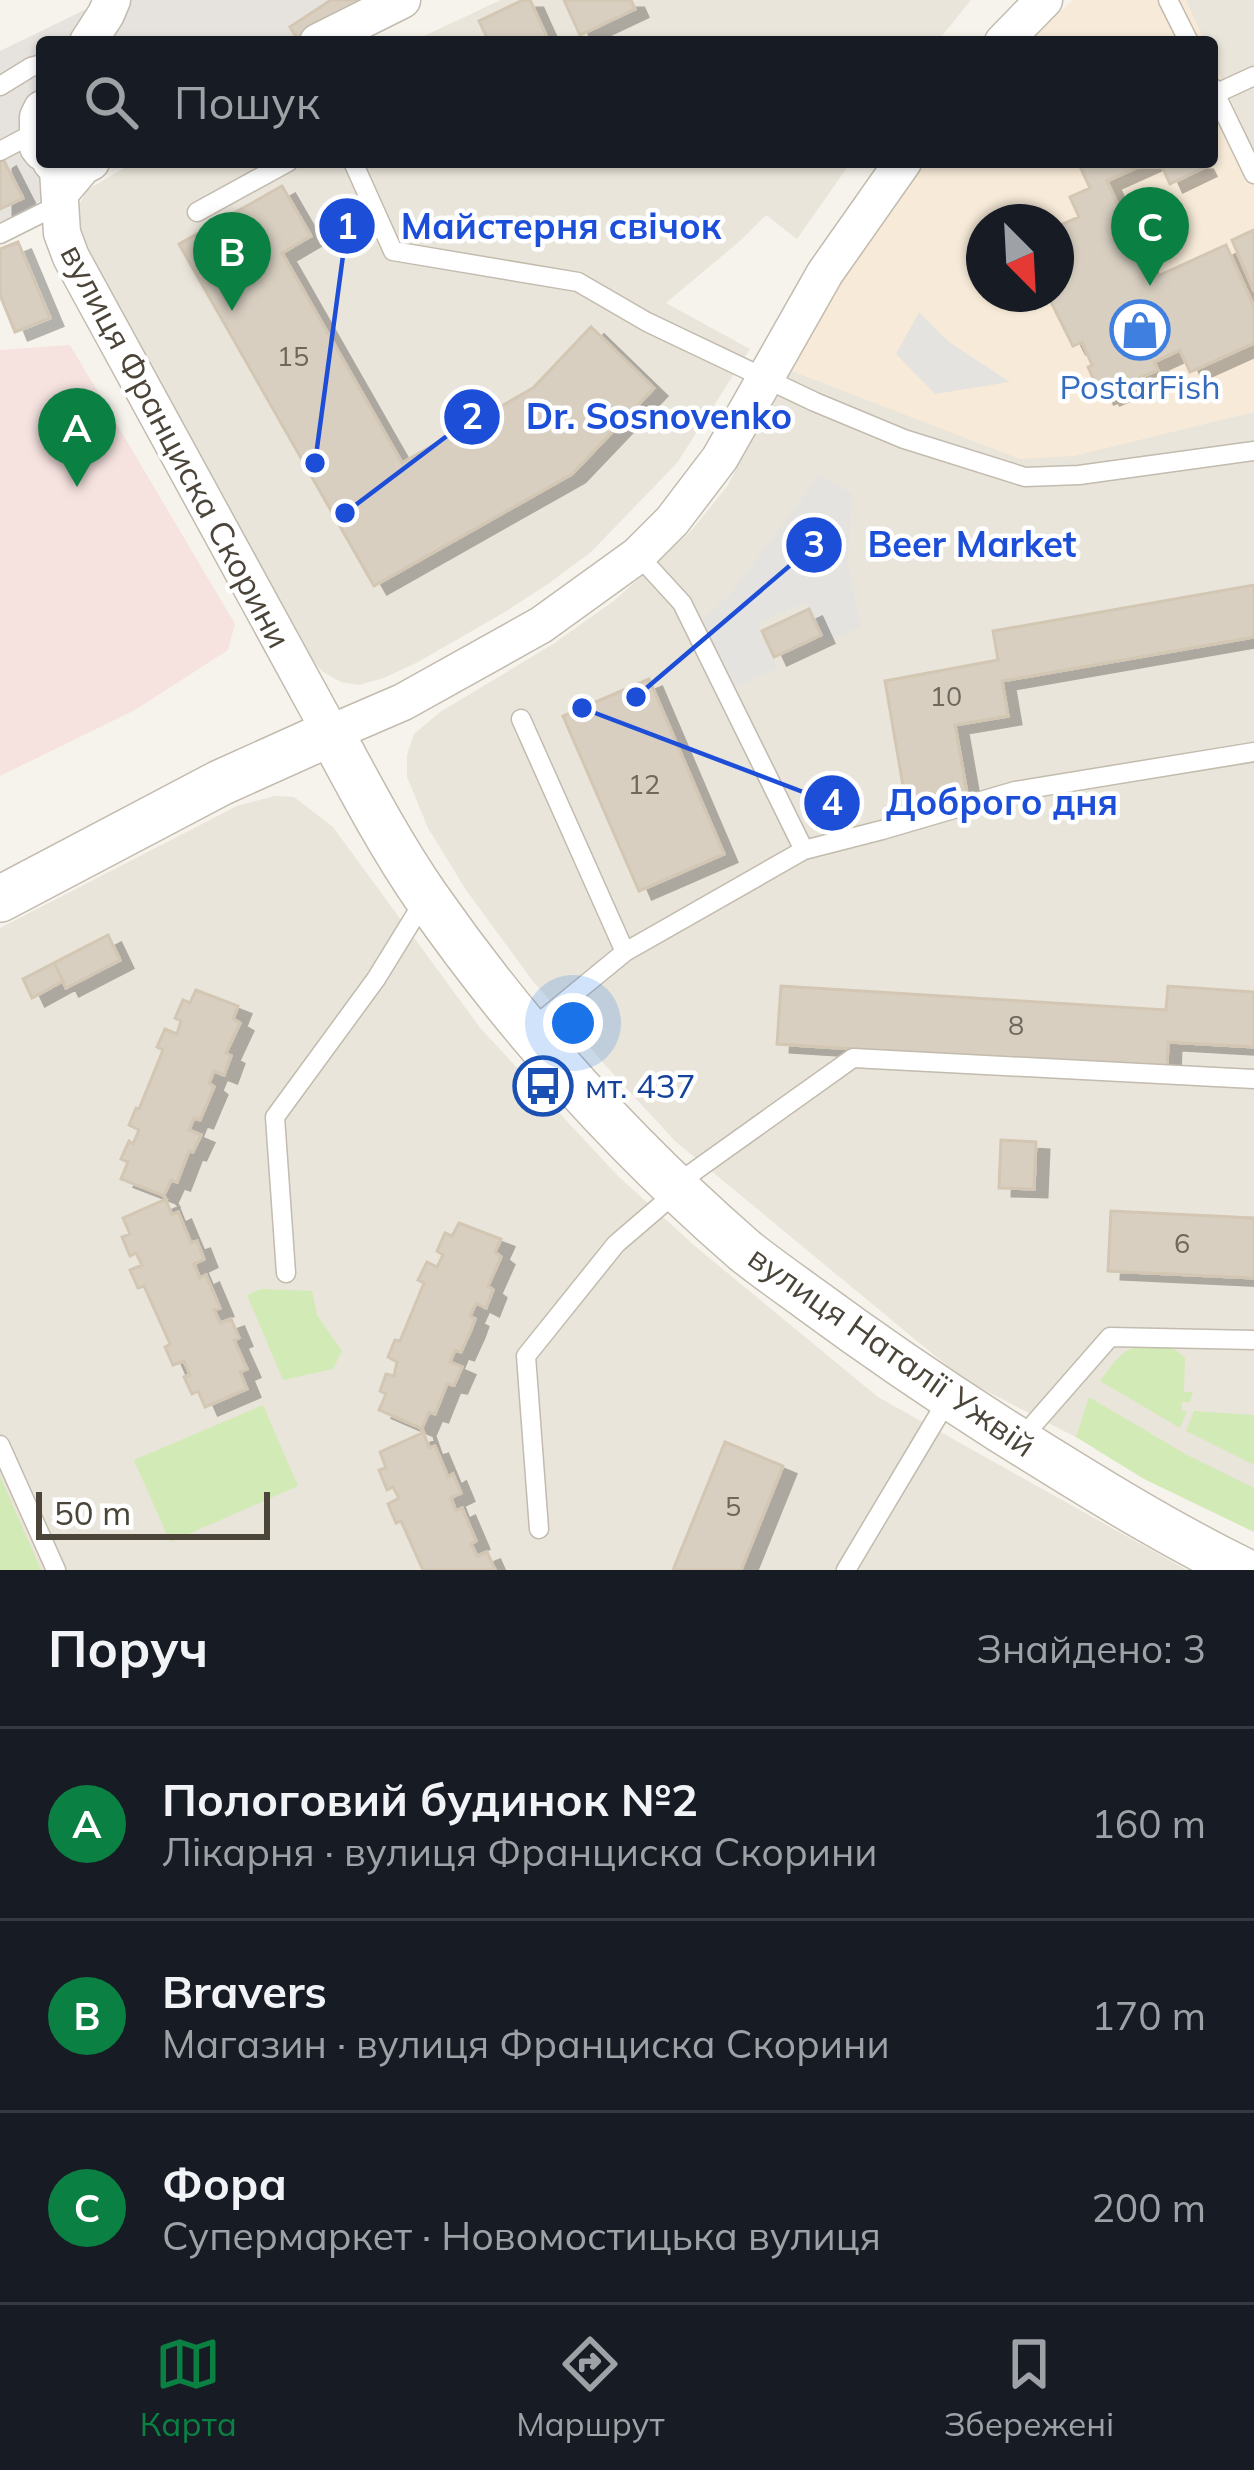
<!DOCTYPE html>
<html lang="uk">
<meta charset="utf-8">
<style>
:root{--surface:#171b24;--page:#20242c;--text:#f1f3f6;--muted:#9ea1a6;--line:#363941;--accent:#0b8043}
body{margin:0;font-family:Mulish,sans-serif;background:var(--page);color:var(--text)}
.compass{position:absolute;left:966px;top:204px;width:108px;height:108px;border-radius:50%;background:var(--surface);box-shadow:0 3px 9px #0004;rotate:156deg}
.scale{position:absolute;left:36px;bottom:30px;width:234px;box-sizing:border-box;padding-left:12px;border:6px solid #4b4439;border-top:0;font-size:33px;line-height:42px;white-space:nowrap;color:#4b4439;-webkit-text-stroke:9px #fff;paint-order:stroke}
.you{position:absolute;left:573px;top:1023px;width:42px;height:42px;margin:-30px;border:9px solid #fff;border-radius:50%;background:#1a73e8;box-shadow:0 0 0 18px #1a73e833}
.badge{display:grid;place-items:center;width:78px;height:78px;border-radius:50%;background:var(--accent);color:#fff;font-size:39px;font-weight:700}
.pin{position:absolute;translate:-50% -99px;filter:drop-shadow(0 3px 6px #0008)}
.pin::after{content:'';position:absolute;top:63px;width:42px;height:36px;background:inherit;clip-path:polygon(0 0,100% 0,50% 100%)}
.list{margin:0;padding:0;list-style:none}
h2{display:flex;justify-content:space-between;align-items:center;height:156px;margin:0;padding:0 48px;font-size:51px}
h2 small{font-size:39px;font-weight:400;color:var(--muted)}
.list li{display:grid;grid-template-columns:78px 1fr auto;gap:36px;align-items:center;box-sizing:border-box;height:192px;padding:0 48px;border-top:3px solid var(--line)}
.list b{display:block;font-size:45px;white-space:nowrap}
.list p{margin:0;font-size:39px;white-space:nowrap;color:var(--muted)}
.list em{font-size:39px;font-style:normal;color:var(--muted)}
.icon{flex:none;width:66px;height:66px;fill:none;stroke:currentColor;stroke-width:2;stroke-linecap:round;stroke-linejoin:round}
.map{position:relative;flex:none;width:1254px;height:1570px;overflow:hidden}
.search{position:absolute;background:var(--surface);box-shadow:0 3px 9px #0004;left:36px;right:36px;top:36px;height:132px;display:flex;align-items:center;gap:30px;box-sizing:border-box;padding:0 42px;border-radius:12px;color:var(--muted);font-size:45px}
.sheet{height:732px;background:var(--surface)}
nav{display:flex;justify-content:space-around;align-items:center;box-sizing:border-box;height:168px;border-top:3px solid var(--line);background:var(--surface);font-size:33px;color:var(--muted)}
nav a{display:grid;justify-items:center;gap:6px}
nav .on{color:var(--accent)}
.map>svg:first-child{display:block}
.residential{fill:#eae5da;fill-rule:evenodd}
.commercial{fill:#f7ead8;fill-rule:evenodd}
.industrial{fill:#e6e2dd}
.medical{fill:#f6e3e0}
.green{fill:#d2eab5}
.parking{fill:#e5e3e0}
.building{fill:#d8cfc1;stroke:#d3c7b4;stroke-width:3;filter:url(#shadow)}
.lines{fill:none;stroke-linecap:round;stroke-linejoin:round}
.service-casing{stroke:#c2bbae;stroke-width:21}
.minor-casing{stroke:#c2bbae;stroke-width:39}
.tertiary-casing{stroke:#c2bbae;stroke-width:48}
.service{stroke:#fff;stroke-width:18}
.minor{stroke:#fff;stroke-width:36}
.tertiary{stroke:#fff;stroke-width:45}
.labels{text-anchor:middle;stroke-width:9;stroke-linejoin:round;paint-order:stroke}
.number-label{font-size:27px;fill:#6e675b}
.shop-label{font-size:33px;fill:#366cbe;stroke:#fff}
.street-label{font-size:33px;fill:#4b4439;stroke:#fff}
.transit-label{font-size:33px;fill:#164399;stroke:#fff;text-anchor:start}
.leader{fill:none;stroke:#1d4ed8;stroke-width:4.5}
.callout-dot{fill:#1d4ed8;stroke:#fff;stroke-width:4.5}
.mark-label{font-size:36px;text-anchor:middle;font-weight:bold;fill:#fff}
.callout-label{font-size:36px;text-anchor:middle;font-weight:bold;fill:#1d4ed8;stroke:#fff;stroke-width:9;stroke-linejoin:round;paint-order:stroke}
</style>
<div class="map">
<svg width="1254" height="1570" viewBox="0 0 1254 1570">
<defs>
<filter id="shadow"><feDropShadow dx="13" dy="8" stdDeviation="0" flood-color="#0004"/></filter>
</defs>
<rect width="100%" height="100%" fill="#f6f3ec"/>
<!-- residential -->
<path class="residential" d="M501 0H971L937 42H411Z
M1074 0H1254V1529L963 1379 675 1141 606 1066 532 980 466 890 428 828 407 777V755L414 734 440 712 553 644 615 600 691 531 728 485 760 421 917 162H1212V42H1024ZM984 222H1056V294H984Z
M134 162H851L797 239 766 215 741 240 666 303 750 349 677 463 591 552 548 584 505 612 418 662 384 678 359 685 341 682 323 672 306 653 84 258 75 222 79 205 87 190Z
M274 796 294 797 333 827 481 1029 618 1176 696 1247 878 1397 1187 1570H0V928L237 806Z"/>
<!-- commercial -->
<path class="commercial" d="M1074 0H1186L1205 42H1024Z
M1212 58 1254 151V412L1074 456 1020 459 789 370 853 260 917 162H1212ZM984 222H1056V294H984Z"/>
<!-- industrial -->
<path class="industrial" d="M105 0H405L330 42H42V162H115L0 222V51Z"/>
<!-- medical -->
<path class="medical" d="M70 345 235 624 228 650 135 710 0 776V350Z"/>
<!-- green -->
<path class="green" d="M261 1289 312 1291 317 1315 342 1351 333 1369 283 1380 247 1295Z
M1168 1343 1185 1358 1184 1392H1193L1190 1402H1182V1411H1187L1180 1428 1100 1381C1125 1348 1125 1346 1168 1343Z
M1089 1397 1187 1455 1254 1488V1532L1144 1479 1076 1437Z
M263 1405 298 1486 170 1542 134 1460Z
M1194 1411 1254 1415V1465L1186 1431Z
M0 1476 41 1570H0Z"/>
<!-- parking -->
<path class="parking" d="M919 312 949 342 1010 382 935 394 896 354Z
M819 475 852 494 848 564 861 627 825 642 806 602 758 623 777 668 725 692 703 619 730 595Z"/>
<!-- building -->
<path class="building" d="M331 0H385L299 42 290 27Z
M523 0H530L549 42H489L479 21Z
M564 0H631L635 9 580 35Z
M3 159 23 198 0 209V161Z
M1078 162H1149L1107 181 1151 279 1226 245 1254 307V343L1190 372 1180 350 1154 362 1158 370 1132 381 1134 385 1107 397 1106 394 1101 396 1088 367 1092 365 1082 342 1073 346 1047 294H1056V227L1079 217 1070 197 1090 188Z
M1160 162H1200L1203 168 1170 184Z
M282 186 311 236 282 253 402 463 533 388 591 327 654 388 572 474 374 586 179 244Z
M1254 230V291L1232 240Z
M18 242 50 318 15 332 0 295V249Z
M1254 585V637L1002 681 1008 716 955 725 967 793 906 803 885 681 998 660 993 631Z
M809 609 821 635 774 657 762 631Z
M649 679 724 854 639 891 563 716Z
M108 935 120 960 66 988 54 963Z
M54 963 63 981 32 998 23 979Z
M781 986 1166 1010 1168 986 1254 992V1047L1168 1042 1167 1069 777 1044Z
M196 990 238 1006 233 1019 240 1023 226 1053 231 1056 224 1075 214 1071 209 1083 214 1087 200 1120 194 1118 189 1130 201 1135 193 1152 189 1151 177 1182 171 1180 164 1195 172 1215 178 1212 191 1243 197 1241 204 1259 194 1264 200 1278 206 1275 220 1308 214 1310 220 1323 231 1319 239 1338 234 1340 247 1369 240 1372 247 1389 205 1407 198 1391 192 1394 184 1377 190 1375 184 1361 173 1365 165 1347 170 1344 144 1286 138 1288 130 1270 142 1265 136 1253 130 1256 122 1237 130 1234 123 1218 166 1199 163 1195 121 1179 128 1162 121 1159 129 1141 133 1144 139 1130 129 1125 136 1108 139 1109 163 1050 157 1047 165 1029 177 1034 181 1021 175 1018 183 1000 190 1003Z
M1001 1140 1036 1142 1034 1189 999 1188Z
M1111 1211 1254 1218V1278L1108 1271Z
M459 1223 501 1239 495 1252 501 1257 488 1286 493 1290 486 1308 476 1303 470 1316 475 1319 471 1330 461 1352 455 1350 450 1362 462 1367 454 1385 447 1384 435 1414 429 1412 422 1428 429 1448 435 1446 448 1477 453 1474 461 1493 451 1498 456 1511 462 1508 476 1541 471 1544 477 1556 487 1552 495 1570H423L401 1521 396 1523 388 1504 399 1498 393 1487 387 1490 379 1470 386 1468 380 1452 422 1433 421 1428 379 1410 386 1394 380 1391 386 1374 394 1376 397 1362 388 1357 395 1340 400 1341 424 1283 418 1280 427 1262 437 1267 443 1255 437 1251 445 1233 452 1236Z
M725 1442 783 1466 741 1570H673Z"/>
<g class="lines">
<!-- service casing -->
<g class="service-casing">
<path id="service" d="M1168 0 1189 42
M0 86 31 67 42 64
M1212 87 1254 174
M1215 94 1254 76
M0 151 38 131
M353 162 393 251 578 282 647 322 815 402 904 439 1025 477 1079 475 1254 451
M197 212 288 162
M0 234 60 204
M638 555 682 603 804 850
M521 719 625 952
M530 1030 625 952 804 850 882 830 1015 791 1254 752
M675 1185 853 1058 1254 1079
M286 1273 275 1117 376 979 424 901
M1019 1441 1110 1337 1254 1340
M0 1445 56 1570
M539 1529 526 1356 616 1244 680 1189
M846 1570 948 1399"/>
</g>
<!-- minor casing -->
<g class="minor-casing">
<path id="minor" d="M88 42 106 14 112 0
M318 42 402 0
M1003 42 1044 0
M42 109 38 117V147L42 152
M51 162 58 170 62 233 71 257 331 733 403 702 541 625 638 555 672 521 720 458 825 273 903 162
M60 193 83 166 91 162"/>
</g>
<!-- tertiary casing -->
<g class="tertiary-casing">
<path id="tertiary" d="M0 899 220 783 331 733C361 789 391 846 427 898 517 1027 626 1147 744 1250 765 1267 788 1283 810 1299 871 1344 934 1387 998 1428 1078 1478 1157 1528 1242 1570"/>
</g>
<!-- service -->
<use href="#service" class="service"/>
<!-- minor -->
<use href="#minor" class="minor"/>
<!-- tertiary -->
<use href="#tertiary" class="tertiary"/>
</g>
<!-- icons -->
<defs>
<g id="shop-ring" transform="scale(3)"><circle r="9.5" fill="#fff" stroke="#3f7fe0" stroke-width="1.5"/><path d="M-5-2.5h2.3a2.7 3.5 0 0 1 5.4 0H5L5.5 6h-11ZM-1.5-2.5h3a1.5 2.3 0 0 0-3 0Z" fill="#3f7fe0"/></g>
<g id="bus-ring" transform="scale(3)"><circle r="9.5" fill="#fff" stroke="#1a4fb4" stroke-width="1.5"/><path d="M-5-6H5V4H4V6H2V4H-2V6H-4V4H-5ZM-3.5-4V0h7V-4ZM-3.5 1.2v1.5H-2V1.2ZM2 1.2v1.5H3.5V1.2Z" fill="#1a4fb4"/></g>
</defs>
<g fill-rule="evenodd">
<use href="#shop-ring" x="1140" y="330"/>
<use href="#bus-ring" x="543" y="1086"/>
</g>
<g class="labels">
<!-- number labels -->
<g class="number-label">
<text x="293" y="366">15</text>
<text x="946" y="706">10</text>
<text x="644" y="794">12</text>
<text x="1016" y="1035">8</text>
<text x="1182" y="1253">6</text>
<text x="733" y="1516">5</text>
</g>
<!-- shop labels -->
<g class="shop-label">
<text x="1140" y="399">PostarFish</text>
</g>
<!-- street labels -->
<g class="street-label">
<text transform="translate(176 446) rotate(62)" y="12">вулиця Франциска Скорини</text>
<text transform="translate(892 1351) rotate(35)" y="12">вулиця Наталії Ужвій</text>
</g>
<!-- transit labels -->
<g class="transit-label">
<text x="585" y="1098">мт. 437</text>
</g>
</g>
<!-- callouts -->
<path class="leader" d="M315 463L347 226M345 513L472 417M636 697L814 545M582 708L832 803"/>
<g class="callout-dot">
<circle cx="315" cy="463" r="12"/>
<circle cx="345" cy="513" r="12"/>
<circle cx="636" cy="697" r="12"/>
<circle cx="582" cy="708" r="12"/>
<circle cx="347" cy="226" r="30"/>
<circle cx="472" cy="417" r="30"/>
<circle cx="814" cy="545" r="30"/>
<circle cx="832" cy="803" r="30"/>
</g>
<g class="mark-label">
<text x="347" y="239">1</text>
<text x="472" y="429">2</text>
<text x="814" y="557">3</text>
<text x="832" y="815">4</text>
</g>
<g class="callout-label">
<text x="561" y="239">Майстерня свічок</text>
<text x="659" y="429">Dr. Sosnovenko</text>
<text x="972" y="557">Beer Market</text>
<text x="1002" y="815">Доброго дня</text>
</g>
</svg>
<svg class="compass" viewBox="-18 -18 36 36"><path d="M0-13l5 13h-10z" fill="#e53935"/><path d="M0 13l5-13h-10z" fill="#9ea1a6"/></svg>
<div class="scale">50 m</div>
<div class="you"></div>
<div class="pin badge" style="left:77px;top:487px">A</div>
<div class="pin badge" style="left:232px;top:311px">B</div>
<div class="pin badge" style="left:1150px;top:286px">C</div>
<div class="search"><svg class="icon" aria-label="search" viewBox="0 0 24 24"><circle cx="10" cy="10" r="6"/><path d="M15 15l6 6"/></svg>Пошук</div>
</div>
<section class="sheet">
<h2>Поруч<small>Знайдено: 3</small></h2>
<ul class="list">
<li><span class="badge">A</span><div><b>Пологовий будинок №2</b><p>Лікарня · вулиця Франциска Скорини</p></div><em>160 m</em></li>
<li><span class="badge">B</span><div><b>Bravers</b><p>Магазин · вулиця Франциска Скорини</p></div><em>170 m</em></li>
<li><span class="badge">C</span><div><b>Фора</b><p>Супермаркет · Новомостицька вулиця</p></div><em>200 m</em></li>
</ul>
</section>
<nav>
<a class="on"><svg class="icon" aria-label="map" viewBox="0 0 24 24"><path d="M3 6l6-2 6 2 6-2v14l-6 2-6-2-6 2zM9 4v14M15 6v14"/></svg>Карта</a>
<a><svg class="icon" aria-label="directions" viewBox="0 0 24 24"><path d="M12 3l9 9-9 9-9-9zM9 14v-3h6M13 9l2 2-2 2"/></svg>Маршрут</a>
<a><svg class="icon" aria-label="saved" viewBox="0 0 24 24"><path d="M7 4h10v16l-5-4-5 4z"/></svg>Збережені</a>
</nav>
